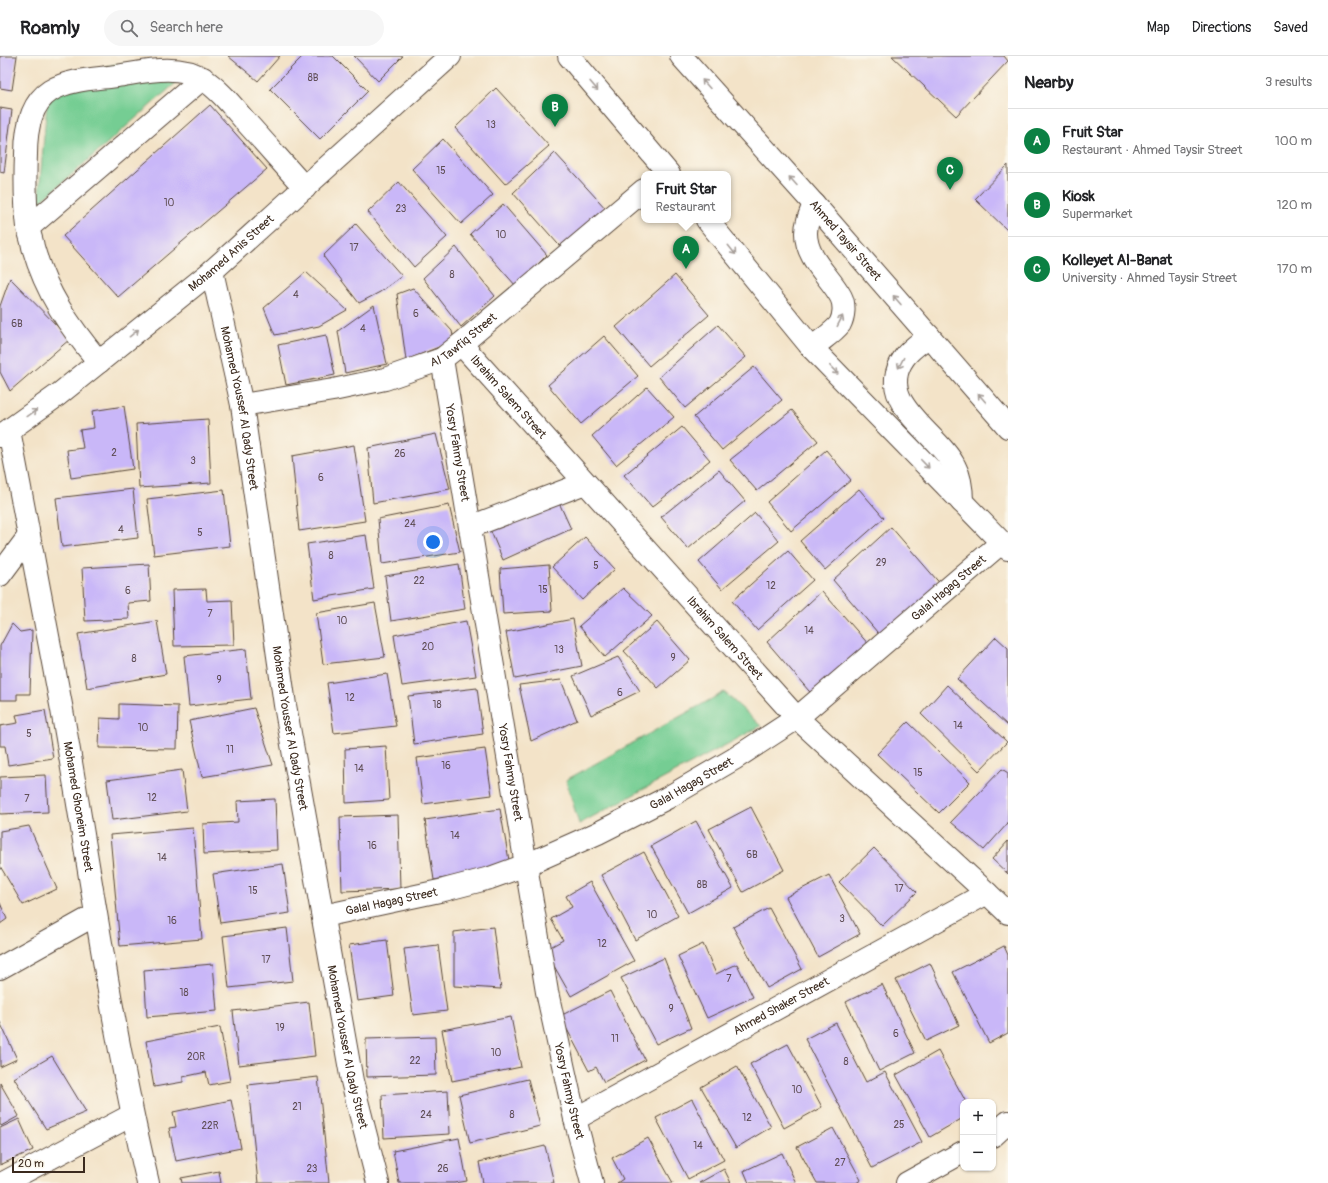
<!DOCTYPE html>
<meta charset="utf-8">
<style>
:root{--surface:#fff;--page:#f6f6f6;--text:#202124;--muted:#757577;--line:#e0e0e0;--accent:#0b8043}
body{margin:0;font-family:Pangolin,sans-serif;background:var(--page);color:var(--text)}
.controls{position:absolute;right:12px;bottom:12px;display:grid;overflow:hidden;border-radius:8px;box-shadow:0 1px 3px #0004}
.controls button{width:36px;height:36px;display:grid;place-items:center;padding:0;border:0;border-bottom:1px solid var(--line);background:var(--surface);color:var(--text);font:20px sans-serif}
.scale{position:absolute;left:12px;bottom:10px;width:73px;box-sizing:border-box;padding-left:4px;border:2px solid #3b2a1e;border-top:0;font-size:11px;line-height:14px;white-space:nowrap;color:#3b2a1e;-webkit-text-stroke:3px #fbf7ec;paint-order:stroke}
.you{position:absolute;left:433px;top:486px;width:14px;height:14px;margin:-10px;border:3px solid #fff;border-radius:50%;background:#1a73e8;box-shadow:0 0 0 6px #1a73e833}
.badge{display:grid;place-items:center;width:26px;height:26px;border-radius:50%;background:var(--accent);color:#fff;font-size:13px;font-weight:700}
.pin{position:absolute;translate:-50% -33px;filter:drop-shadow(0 1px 2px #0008)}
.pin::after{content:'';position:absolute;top:21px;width:14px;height:12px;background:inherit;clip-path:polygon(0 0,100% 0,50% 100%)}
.popup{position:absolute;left:641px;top:115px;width:90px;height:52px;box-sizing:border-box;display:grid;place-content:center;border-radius:8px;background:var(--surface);filter:drop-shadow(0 1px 3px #0005);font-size:13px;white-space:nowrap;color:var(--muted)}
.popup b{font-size:15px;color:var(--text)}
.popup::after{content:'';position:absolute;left:50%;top:100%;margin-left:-8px;border:8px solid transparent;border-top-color:var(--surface)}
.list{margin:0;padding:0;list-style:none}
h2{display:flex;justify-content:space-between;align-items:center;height:52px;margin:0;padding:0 16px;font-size:17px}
h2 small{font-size:13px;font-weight:400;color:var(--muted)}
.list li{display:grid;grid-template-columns:26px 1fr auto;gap:12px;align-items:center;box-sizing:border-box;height:64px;padding:0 16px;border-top:1px solid var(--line)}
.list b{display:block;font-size:15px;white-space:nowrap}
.list p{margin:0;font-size:13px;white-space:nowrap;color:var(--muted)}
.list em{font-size:13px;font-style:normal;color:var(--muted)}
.icon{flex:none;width:22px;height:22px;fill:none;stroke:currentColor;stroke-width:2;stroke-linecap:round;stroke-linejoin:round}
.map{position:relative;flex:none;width:1008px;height:1127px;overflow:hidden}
header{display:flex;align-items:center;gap:24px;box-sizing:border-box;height:56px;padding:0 20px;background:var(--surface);border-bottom:1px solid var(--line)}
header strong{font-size:19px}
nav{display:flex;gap:22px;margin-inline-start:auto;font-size:14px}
.search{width:280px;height:36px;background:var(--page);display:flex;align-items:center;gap:10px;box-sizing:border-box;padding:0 14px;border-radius:22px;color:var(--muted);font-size:15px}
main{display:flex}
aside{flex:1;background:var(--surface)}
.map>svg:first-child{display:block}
.green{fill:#75cd93;stroke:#587c58}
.building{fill:#c9b7f8}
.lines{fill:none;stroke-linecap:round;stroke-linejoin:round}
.minor-casing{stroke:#574638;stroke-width:24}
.secondary-casing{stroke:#574638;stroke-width:24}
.minor{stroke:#fff;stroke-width:22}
.secondary{stroke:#fff;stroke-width:22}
.oneway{stroke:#a79f9a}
.labels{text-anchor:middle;stroke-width:4;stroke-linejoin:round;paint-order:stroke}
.number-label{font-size:10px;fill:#5e4d54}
.street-label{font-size:12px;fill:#3b2a1e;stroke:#fbf7ec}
</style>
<header>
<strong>Roamly</strong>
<div class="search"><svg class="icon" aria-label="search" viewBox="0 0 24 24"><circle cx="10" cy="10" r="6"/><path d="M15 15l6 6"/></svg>Search here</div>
<nav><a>Map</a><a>Directions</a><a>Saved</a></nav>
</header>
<main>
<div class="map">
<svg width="1008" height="1127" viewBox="0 0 1008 1127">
<rect width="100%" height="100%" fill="#fbf7ec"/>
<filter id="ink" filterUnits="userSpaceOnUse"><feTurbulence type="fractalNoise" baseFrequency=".025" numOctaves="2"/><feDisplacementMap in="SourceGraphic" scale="8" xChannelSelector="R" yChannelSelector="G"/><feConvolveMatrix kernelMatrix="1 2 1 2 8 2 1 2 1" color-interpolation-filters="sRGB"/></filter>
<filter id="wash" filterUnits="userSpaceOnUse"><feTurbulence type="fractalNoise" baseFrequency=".012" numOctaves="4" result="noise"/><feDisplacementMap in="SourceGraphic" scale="16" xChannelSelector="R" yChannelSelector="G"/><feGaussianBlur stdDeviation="0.9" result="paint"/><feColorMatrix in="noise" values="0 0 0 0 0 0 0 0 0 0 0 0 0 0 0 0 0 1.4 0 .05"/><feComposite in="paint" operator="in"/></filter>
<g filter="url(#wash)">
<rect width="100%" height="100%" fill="#f3e3c8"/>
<!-- green -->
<path class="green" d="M149 7 186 18 38 148 49 24 116 8Z
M724 636 761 670 579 768 566 724Z"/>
<g id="blocks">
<!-- building -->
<path class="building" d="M0 0H17L12 34 0 32Z
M228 0H280L258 25Z
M303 0H333L368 35 320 83 270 33Z
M354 0H403L378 25Z
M892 0H1004L1008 5 956 60Z
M496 32 549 90 505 128 455 72Z
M210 49 267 113 118 241 63 180Z
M0 52 12 54 4 117 0 116Z
M443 83 493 139 461 168 412 113Z
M555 97 608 155 565 196 513 137Z
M1008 109V175L975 143Z
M399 126 447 181 414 211 368 156Z
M503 148 547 199 516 230 470 178Z
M356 168 402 220 380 236 359 247 323 200Z
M456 191 495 240 461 271 423 222Z
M306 216 347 254 319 270 275 279 264 252Z
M675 219 709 259 649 310 616 271Z
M10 222 70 283 10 335 0 316V250Z
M413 232 452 275 454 285 406 304 397 238Z
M374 249 387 308 345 317 338 275Z
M718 269 746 301 685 352 659 321Z
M326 279 335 319 286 329 278 289Z
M604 280 638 320 581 368 548 329Z
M754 311 782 344 722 394 694 361Z
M647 331 674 361 616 409 592 380Z
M124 350 133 413 71 422 67 394 83 392 80 374 94 372 92 355Z
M792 354 818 385 757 435 730 404Z
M208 363 211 427 139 432 136 368Z
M682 371 710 404 652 451 624 419Z
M436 378 450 433 373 447 368 392Z
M354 389 365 465 299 475 292 400Z
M826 394 851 424 791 475 767 446Z
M719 414 745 445 688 493 661 461Z
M133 433 138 482 62 491 56 442Z
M859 433 884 462 825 514 800 485Z
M224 434 230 490 154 499 147 443Z
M556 440 571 473 503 504 489 471Z
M449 449 460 496 382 508 378 463Z
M755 457 779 485 722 533 699 506Z
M891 471 943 531 883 583 833 524Z
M366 479 374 533 314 543 307 488Z
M585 481 615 513 582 544 552 511Z
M788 495 813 524 757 574 732 545Z
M149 508 151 545 128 547 129 563 85 565 82 512Z
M459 508 465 553 391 565 385 520Z
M549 509 552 555 503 558 500 513Z
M623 532 652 560 605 601 579 570Z
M206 533 207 545 232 544 234 589 174 590 172 534Z
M822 535 870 590 815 642 767 586Z
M375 547 385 601 323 608 316 557Z
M573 563 582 610 515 623 506 576Z
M157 565 166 618 87 632 78 578Z
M466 565 476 620 402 630 394 579Z
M657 566 690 604 658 632 624 595Z
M12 568 20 576 32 574 30 638H17V644H0V590Z
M996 581 1008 592V670L957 623Z
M246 593 251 643 189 650 184 600Z
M618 601 640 635 591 659 573 620Z
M387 618 396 670 334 677 327 627Z
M561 624 577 664 531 685 519 629Z
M947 629 1007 686 979 715 921 658Z
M477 632 483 678 414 688 408 640Z
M119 648 178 650 177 693 99 692 100 662 119 663Z
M254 652 273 709 202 721 189 665Z
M45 654 53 702 8 709 5 690H0V670L18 667 16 659Z
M908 666 970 726 939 757 877 698Z
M386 690 389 744 346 747 345 693Z
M485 693 492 739 423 748 417 702Z
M1002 713 1008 717V767L984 794 951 766Z
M182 714 187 755 112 764 107 724Z
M46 719 48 756 0 758V721Z
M275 743 277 794 204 798 203 768 238 766 237 745Z
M751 751 784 814 743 836 709 773Z
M500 753 510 810 434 824 425 764Z
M398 759 400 833 342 835 340 761Z
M696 765 733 832 688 857 651 790Z
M29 770 57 833 23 849 0 810V775Z
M193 772 202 883 120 890 110 779Z
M1008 785V818L992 803Z
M874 792 917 836 882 870 839 826Z
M644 796 678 860 635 884 601 819Z
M283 808 290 857 220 867 213 818Z
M829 819 860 878 818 901 786 841Z
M590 826 634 905 571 940 545 894 563 884 551 863 572 851 566 840Z
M0 847 7 863 0 868Z
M769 852 802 913 767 932 733 871Z
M493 871 501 933 454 930V876Z
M287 872 293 925 229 932 223 880Z
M387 884 394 940 357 945 349 889Z
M703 888 716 918 737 908 753 941 707 962 678 900Z
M438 889 447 955 413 959 404 893Z
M1004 890 1008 899V977L989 987 953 916Z
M664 902 691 972 656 988 621 922Z
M930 907 959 969 926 985 896 924Z
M213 908 217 955 147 961 144 914Z
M882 928 915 997 879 1015 846 946Z
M610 935 645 1004 604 1026 596 1011 589 1015 560 960Z
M309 946 315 1000 239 1009 233 955Z
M511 961 521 1011 452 1025 442 974Z
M0 966 17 1003 0 1011Z
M836 967 866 1026 885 1016 922 1086 872 1112 805 983Z
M220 971 230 1025 209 1029 206 1016 183 1021V1026L154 1031 146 985Z
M435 981 436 1019 367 1021 366 983Z
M788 988 822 1051 784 1072 750 1008Z
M938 995 966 1046H963V1062L930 1081 896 1019Z
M52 1000 86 1056 46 1073 14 1022Z
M737 1010 771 1071 736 1092 701 1031Z
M318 1021 329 1127H258L248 1029Z
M528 1023 540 1070 470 1087 459 1039Z
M0 1027 19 1060 1 1070 0 1068Z
M448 1035 450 1078 384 1082 382 1039Z
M692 1043 724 1104 688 1123 656 1062Z
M231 1044 241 1092 176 1105 169 1072 176 1071 173 1056Z
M19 1063 33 1094 0 1109V1072Z
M833 1072 861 1124 856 1127H817L797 1091Z
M459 1082 467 1125 455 1127H399L393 1095Z
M648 1082 673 1127H617L623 1123 612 1102Z
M545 1090 554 1127H483L479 1106Z
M782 1097 796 1127H749L744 1115Z
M724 1113 731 1127H699Z
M219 1115 221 1127H182L181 1122Z"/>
</g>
</g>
<g filter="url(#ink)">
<use href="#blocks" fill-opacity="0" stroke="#574638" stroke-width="1"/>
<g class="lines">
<!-- minor casing -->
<g class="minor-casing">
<g id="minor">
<path d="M28 172 203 22"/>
<path id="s1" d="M212 215 242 349 285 649 352 1025 378 1127"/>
<path id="s2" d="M461 288 797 662 987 837 1008 857"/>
<path id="s3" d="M442 303 547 936 575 1063 592 1127"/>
<path d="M99 306C69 270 46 237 33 191 32 184 29 177 28 171 25 146 25 122 26 98 26 76 30 48 50 35 69 23 95 23 117 20 144 16 179 7 203 23 220 34 233 51 246 66 266 88 285 110 305 132"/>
<path id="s4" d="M242 349 333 334 385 323 442 303 461 288 644 134"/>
<path id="s5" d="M9 374C27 468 45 561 62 654 90 812 111 971 148 1127"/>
<path id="s6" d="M0 380 9 374 58 339 212 215 450 0"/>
<path d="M470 471 585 427"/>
<path d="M0 519 29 480"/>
<path id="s7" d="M323 860 444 834 490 822 526 809 598 777 667 742 734 703 797 662 1001 487"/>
<path d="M0 912 95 859"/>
<path id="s8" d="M575 1063 987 837"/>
<path d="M993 1080 1008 1066"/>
<path d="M3 1127 132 1059"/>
<path d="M907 1127 963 1096"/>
</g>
</g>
<!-- secondary casing -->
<g class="secondary-casing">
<g id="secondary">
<path d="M569 0 669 118"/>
<path id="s9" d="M681 0 814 148 1008 371"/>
<path d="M707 164 812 292 1008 493"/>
<path d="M929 280C920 287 910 293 904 302 873 346 939 377 955 411 961 422 962 434 962 446"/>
<path d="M812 292C821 284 833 277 840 268 844 260 845 249 841 241 830 220 806 203 806 177 806 167 810 158 814 148"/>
</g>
</g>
<!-- minor -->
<use href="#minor" class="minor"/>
<!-- secondary -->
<use href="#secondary" class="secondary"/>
</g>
<!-- one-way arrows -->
<defs><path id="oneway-shaft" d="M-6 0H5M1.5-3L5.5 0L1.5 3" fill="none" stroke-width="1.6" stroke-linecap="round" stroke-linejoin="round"/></defs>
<g class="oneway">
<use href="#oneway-shaft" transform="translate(706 28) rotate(-132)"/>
<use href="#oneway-shaft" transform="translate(594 30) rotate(50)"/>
<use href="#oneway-shaft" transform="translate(793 125) rotate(-132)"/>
<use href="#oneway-shaft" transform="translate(732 194) rotate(51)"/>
<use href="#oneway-shaft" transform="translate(897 244) rotate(-131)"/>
<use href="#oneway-shaft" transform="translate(840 265) rotate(-63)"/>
<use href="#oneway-shaft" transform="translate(134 277) rotate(-39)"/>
<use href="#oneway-shaft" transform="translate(901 307) rotate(117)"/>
<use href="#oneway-shaft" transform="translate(834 314) rotate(46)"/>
<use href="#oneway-shaft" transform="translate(982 342) rotate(-131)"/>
<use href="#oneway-shaft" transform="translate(32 357) rotate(-36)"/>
<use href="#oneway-shaft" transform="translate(925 408) rotate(46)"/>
</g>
</g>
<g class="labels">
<!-- number labels -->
<g class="number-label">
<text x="313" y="25">8B</text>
<text x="491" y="72">13</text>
<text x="441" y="118">15</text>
<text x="169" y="150">10</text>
<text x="401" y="156">23</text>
<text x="501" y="182">10</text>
<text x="354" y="195">17</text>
<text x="452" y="222">8</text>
<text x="296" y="242">4</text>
<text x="416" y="261">6</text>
<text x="17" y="271">6B</text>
<text x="363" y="276">4</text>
<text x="114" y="400">2</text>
<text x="400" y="401">26</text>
<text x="193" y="408">3</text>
<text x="321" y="425">6</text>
<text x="410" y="471">24</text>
<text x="121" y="477">4</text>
<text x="200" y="480">5</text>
<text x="331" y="503">8</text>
<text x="881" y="510">29</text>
<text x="596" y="513">5</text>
<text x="419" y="528">22</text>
<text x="771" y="533">12</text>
<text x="543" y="537">15</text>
<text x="128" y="538">6</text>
<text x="210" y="561">7</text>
<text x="342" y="568">10</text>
<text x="809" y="578">14</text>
<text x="428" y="594">20</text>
<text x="559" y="597">13</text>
<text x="673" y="605">9</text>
<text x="134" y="606">8</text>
<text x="219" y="627">9</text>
<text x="620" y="640">6</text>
<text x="350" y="645">12</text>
<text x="437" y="652">18</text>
<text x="958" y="673">14</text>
<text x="143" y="675">10</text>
<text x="29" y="681">5</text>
<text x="230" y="697">11</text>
<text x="446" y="713">16</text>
<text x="359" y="716">14</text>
<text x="918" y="720">15</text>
<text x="152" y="745">12</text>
<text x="27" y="746">7</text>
<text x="455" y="783">14</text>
<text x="372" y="793">16</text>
<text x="752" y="802">6B</text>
<text x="162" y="805">14</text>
<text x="702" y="832">8B</text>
<text x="899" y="836">17</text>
<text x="253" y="838">15</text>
<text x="652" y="862">10</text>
<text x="842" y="866">3</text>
<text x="172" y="868">16</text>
<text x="602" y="891">12</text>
<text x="266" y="907">17</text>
<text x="729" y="926">7</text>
<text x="184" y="940">18</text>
<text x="671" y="956">9</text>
<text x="280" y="975">19</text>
<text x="896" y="981">6</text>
<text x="615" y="986">11</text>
<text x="496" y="1000">10</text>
<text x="196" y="1004">20R</text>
<text x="415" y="1008">22</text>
<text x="846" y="1009">8</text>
<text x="797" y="1037">10</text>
<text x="297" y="1054">21</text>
<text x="426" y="1062">24</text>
<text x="512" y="1062">8</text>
<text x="747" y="1065">12</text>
<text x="899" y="1072">25</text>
<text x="210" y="1073">22R</text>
<text x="698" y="1093">14</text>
<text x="840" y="1110">27</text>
<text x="312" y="1116">23</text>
<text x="443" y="1116">26</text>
</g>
<!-- street labels -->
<g class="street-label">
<text dy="4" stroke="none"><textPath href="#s9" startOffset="247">Ahmed Taysir Street</textPath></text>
<text dy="4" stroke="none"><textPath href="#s6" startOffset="295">Mohamed Anis Street</textPath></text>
<text dy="4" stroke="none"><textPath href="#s4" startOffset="234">Al Tawfiq Street</textPath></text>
<text dy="4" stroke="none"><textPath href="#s2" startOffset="71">Ibrahim Salem Street</textPath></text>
<text dy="4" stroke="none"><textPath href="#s1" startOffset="140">Mohamed Youssef Al Qady Street</textPath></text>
<text dy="4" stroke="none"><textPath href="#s3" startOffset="95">Yosry Fahmy Street</textPath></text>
<text dy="4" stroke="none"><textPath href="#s7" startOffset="718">Galal Hagag Street</textPath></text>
<text dy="4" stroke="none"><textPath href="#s2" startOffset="395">Ibrahim Salem Street</textPath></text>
<text dy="4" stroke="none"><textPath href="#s1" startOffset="464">Mohamed Youssef Al Qady Street</textPath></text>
<text dy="4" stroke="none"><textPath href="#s3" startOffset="419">Yosry Fahmy Street</textPath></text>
<text dy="4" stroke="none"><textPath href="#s7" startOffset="394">Galal Hagag Street</textPath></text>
<text dy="4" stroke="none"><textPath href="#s5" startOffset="383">Mohamed Ghoneim Street</textPath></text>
<text dy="4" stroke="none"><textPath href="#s7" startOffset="70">Galal Hagag Street</textPath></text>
<text dy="4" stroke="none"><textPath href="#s8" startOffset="235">Ahmed Shaker Street</textPath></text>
<text dy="4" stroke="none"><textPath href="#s1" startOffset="788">Mohamed Youssef Al Qady Street</textPath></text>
<text dy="4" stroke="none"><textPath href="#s3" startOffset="743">Yosry Fahmy Street</textPath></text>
</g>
</g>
</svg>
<div class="controls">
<button>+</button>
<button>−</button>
</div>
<div class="scale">20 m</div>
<div class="you"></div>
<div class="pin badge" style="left:686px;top:213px">A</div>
<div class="popup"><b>Fruit Star</b>Restaurant</div>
<div class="pin badge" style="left:555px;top:71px">B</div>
<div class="pin badge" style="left:950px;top:134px">C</div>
</div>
<aside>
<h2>Nearby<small>3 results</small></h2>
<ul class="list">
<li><span class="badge">A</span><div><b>Fruit Star</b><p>Restaurant · Ahmed Taysir Street</p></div><em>100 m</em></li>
<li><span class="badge">B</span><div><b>Kiosk</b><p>Supermarket</p></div><em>120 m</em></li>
<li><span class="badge">C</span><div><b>Kolleyet Al-Banat</b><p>University · Ahmed Taysir Street</p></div><em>170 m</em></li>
</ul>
</aside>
</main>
